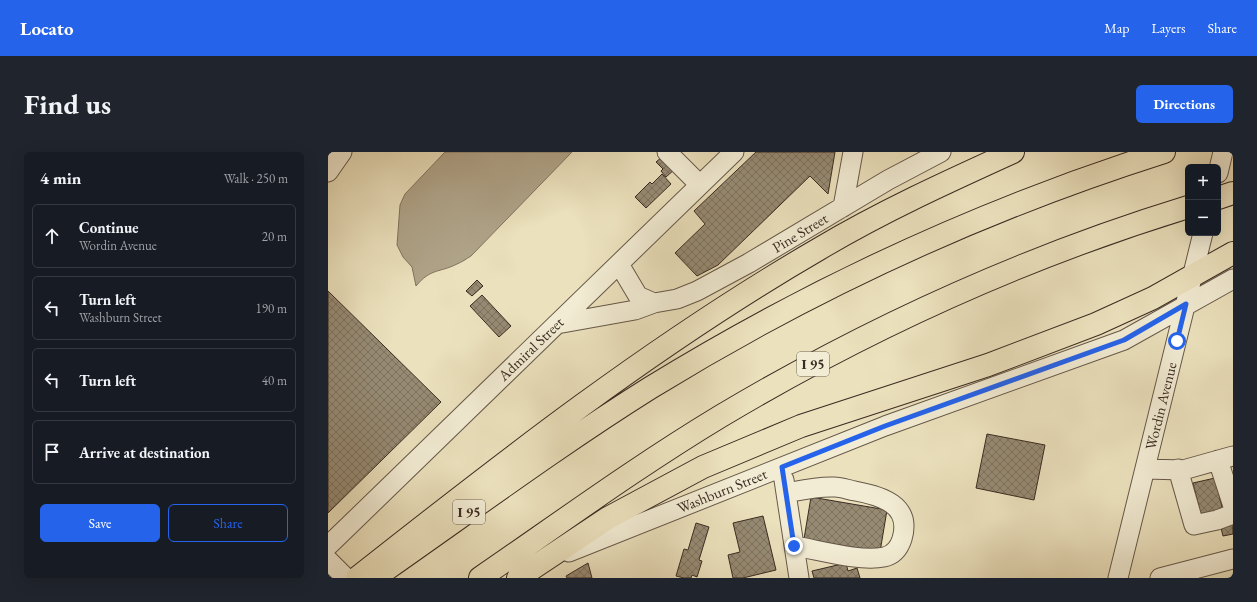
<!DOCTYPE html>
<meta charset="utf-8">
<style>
:root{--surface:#171b24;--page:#20242c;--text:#f1f3f6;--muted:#9ea1a6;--line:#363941;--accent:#2563eb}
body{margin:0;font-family:"EB Garamond",serif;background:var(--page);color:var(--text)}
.controls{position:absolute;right:12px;top:12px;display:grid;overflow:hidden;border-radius:6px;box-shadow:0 4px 16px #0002}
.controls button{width:36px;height:36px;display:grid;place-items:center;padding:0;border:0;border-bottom:1px solid var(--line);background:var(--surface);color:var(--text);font:20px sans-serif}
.stop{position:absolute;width:12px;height:12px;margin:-9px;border:3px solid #2563eb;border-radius:50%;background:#fff}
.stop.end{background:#2563eb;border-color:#fff;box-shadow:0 1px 4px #0008}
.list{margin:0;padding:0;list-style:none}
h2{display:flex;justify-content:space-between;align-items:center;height:52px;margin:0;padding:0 16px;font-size:17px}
h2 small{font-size:13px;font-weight:400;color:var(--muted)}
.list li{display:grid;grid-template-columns:26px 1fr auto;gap:12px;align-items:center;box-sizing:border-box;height:64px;margin:0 8px 8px;padding:0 8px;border:1px solid var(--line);border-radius:6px}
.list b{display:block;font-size:15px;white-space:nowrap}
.list p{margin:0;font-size:13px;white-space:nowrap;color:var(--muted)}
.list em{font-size:13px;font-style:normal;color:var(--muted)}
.actions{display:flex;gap:8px;padding:12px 16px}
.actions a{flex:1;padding:9px 0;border:1px solid var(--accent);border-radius:6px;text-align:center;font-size:14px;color:var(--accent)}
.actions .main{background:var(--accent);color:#fff}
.icon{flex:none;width:22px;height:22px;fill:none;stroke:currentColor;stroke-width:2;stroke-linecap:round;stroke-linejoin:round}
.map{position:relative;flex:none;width:905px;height:426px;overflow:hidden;border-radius:6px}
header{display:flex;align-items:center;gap:24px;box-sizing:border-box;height:56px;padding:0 20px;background:var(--accent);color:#fff}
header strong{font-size:19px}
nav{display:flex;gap:22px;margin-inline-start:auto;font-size:14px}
.intro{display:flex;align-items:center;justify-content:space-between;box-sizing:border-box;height:96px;padding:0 24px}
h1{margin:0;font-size:28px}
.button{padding:10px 18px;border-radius:6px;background:var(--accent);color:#fff;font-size:14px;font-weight:700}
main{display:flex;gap:24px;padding:0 24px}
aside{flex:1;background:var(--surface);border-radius:6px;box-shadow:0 4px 16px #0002}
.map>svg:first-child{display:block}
.water{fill:#afa388;stroke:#80735f}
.building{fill:url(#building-cross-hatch);stroke:#3a2b22}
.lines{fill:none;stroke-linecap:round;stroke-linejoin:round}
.minor-casing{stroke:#665849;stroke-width:21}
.highway-casing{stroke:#3a2b22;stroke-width:24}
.minor{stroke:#f2ecd4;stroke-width:19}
.highway{stroke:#ebe1bd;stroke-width:22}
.route{stroke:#2563eb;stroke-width:5}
.labels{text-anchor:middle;stroke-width:3.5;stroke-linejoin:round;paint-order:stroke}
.shield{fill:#f2ecd4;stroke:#716557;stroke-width:1}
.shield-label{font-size:14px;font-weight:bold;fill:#3a2b22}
.street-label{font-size:15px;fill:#3a2b22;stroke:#f2ecd4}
</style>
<header>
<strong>Locato</strong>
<nav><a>Map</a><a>Layers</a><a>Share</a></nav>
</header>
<div class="intro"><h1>Find us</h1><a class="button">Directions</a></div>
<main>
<aside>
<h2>4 min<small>Walk · 250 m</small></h2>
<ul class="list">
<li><svg class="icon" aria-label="ahead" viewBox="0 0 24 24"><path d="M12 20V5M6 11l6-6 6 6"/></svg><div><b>Continue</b><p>Wordin Avenue</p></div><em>20 m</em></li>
<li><svg class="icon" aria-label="left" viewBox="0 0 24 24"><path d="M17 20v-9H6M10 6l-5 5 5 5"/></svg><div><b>Turn left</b><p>Washburn Street</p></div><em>190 m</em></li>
<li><svg class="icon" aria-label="left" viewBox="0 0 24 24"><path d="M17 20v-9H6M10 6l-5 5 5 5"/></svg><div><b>Turn left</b></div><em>40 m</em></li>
<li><svg class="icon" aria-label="arrive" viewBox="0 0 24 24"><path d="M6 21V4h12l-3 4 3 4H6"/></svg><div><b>Arrive at destination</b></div></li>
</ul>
<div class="actions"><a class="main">Save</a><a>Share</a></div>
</aside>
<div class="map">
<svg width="905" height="426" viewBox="0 0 905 426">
<defs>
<pattern id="building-cross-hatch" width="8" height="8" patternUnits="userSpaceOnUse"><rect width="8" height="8" fill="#968a73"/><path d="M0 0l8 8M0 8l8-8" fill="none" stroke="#7b715e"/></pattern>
</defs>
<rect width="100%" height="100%" fill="#ebe1bd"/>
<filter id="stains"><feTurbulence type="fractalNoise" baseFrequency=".005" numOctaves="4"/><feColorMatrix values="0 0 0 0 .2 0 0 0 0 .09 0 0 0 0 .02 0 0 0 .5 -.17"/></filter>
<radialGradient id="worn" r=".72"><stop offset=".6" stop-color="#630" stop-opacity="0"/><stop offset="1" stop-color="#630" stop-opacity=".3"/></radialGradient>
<!-- water -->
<path class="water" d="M117 0H244L143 104C138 107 134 110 129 112 111 121 103 116 88 134L84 115 75 105 69 93 72 53 77 42Z"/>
<!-- building -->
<path class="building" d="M428 0H507L500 42 482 24 390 113 369 124 347 101 377 72 366 59Z
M334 5 347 17 338 25 333 19 335 17 328 10Z
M334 22 343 32 318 56 307 45 322 30 324 32Z
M149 128 155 134 144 144 138 139Z
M0 139 113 250 0 361Z
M154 143 183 174 171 185 142 154Z
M659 282 717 293 706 348 648 336Z
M887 326 895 359 873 364 865 331Z
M483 345 559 358 552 400 476 387Z
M435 364 448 418 415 426H405L400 403 412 400 405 371Z
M905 368V382L895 384 892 372Z
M368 371 381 375 371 408 374 409 369 425 364 423 363 426H356L348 424 356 397 360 398Z
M260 411 264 426H239L238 424Z
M518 411 520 419 529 416 532 426H486L484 419Z"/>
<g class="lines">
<!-- minor casing -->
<g class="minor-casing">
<path id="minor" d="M339 0 372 33
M0 20 14 0
M890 21 895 0
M515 55 525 0
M291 112 310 144 326 151
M229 172 307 158 326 151 349 147 369 139 421 111 560 28 613 0
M890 308 905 354
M818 317 855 318 905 304
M850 317 866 373 889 368 905 362
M456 328 471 426
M458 341C474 338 490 334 507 335 513 335 521 338 527 339 554 344 584 353 574 387 571 396 566 403 556 405 532 410 491 398 466 394
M0 394 406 0
M241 400 557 274 796 188 905 127
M0 408 18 426
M790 426 875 81
M832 426 905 407"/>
</g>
<!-- highway casing -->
<g class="highway-casing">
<path id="highway" d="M890 46 905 41
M29 426C177 309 327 192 491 97 553 60 619 30 685 0
M46 426C138 362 228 295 322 236 483 137 656 57 836 0
M152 426C232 371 310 314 393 264 539 177 697 105 860 55
M190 426 280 366 375 315 473 274 660 213 768 172 825 146 905 101"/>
</g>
<!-- minor -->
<use href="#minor" class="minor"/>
<!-- highway -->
<use href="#highway" class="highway"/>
</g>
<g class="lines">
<!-- route -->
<path class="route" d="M466 394 454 315 557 274 796 188 858 152 849 189"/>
</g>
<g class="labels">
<!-- shield labels -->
<g class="shield">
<rect x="469" y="200" width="32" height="24" rx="3"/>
<rect x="125" y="348" width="32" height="24" rx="3"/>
</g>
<g class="shield-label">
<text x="485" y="217">I 95</text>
<text x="141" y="365">I 95</text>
</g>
<!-- street labels -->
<g class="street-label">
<text transform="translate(472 81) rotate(-31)" y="5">Pine Street</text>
<text transform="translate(203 197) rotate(-44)" y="5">Admiral Street</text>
<text transform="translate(833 254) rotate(-76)" y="5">Wordin Avenue</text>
<text transform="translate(394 339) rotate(-22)" y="5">Washburn Street</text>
</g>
</g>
<rect width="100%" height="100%" filter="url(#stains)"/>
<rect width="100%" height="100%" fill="url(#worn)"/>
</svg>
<div class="controls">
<button>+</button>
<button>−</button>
</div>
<div class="stop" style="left:849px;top:189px"></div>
<div class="stop end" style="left:466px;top:394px"></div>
</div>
</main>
